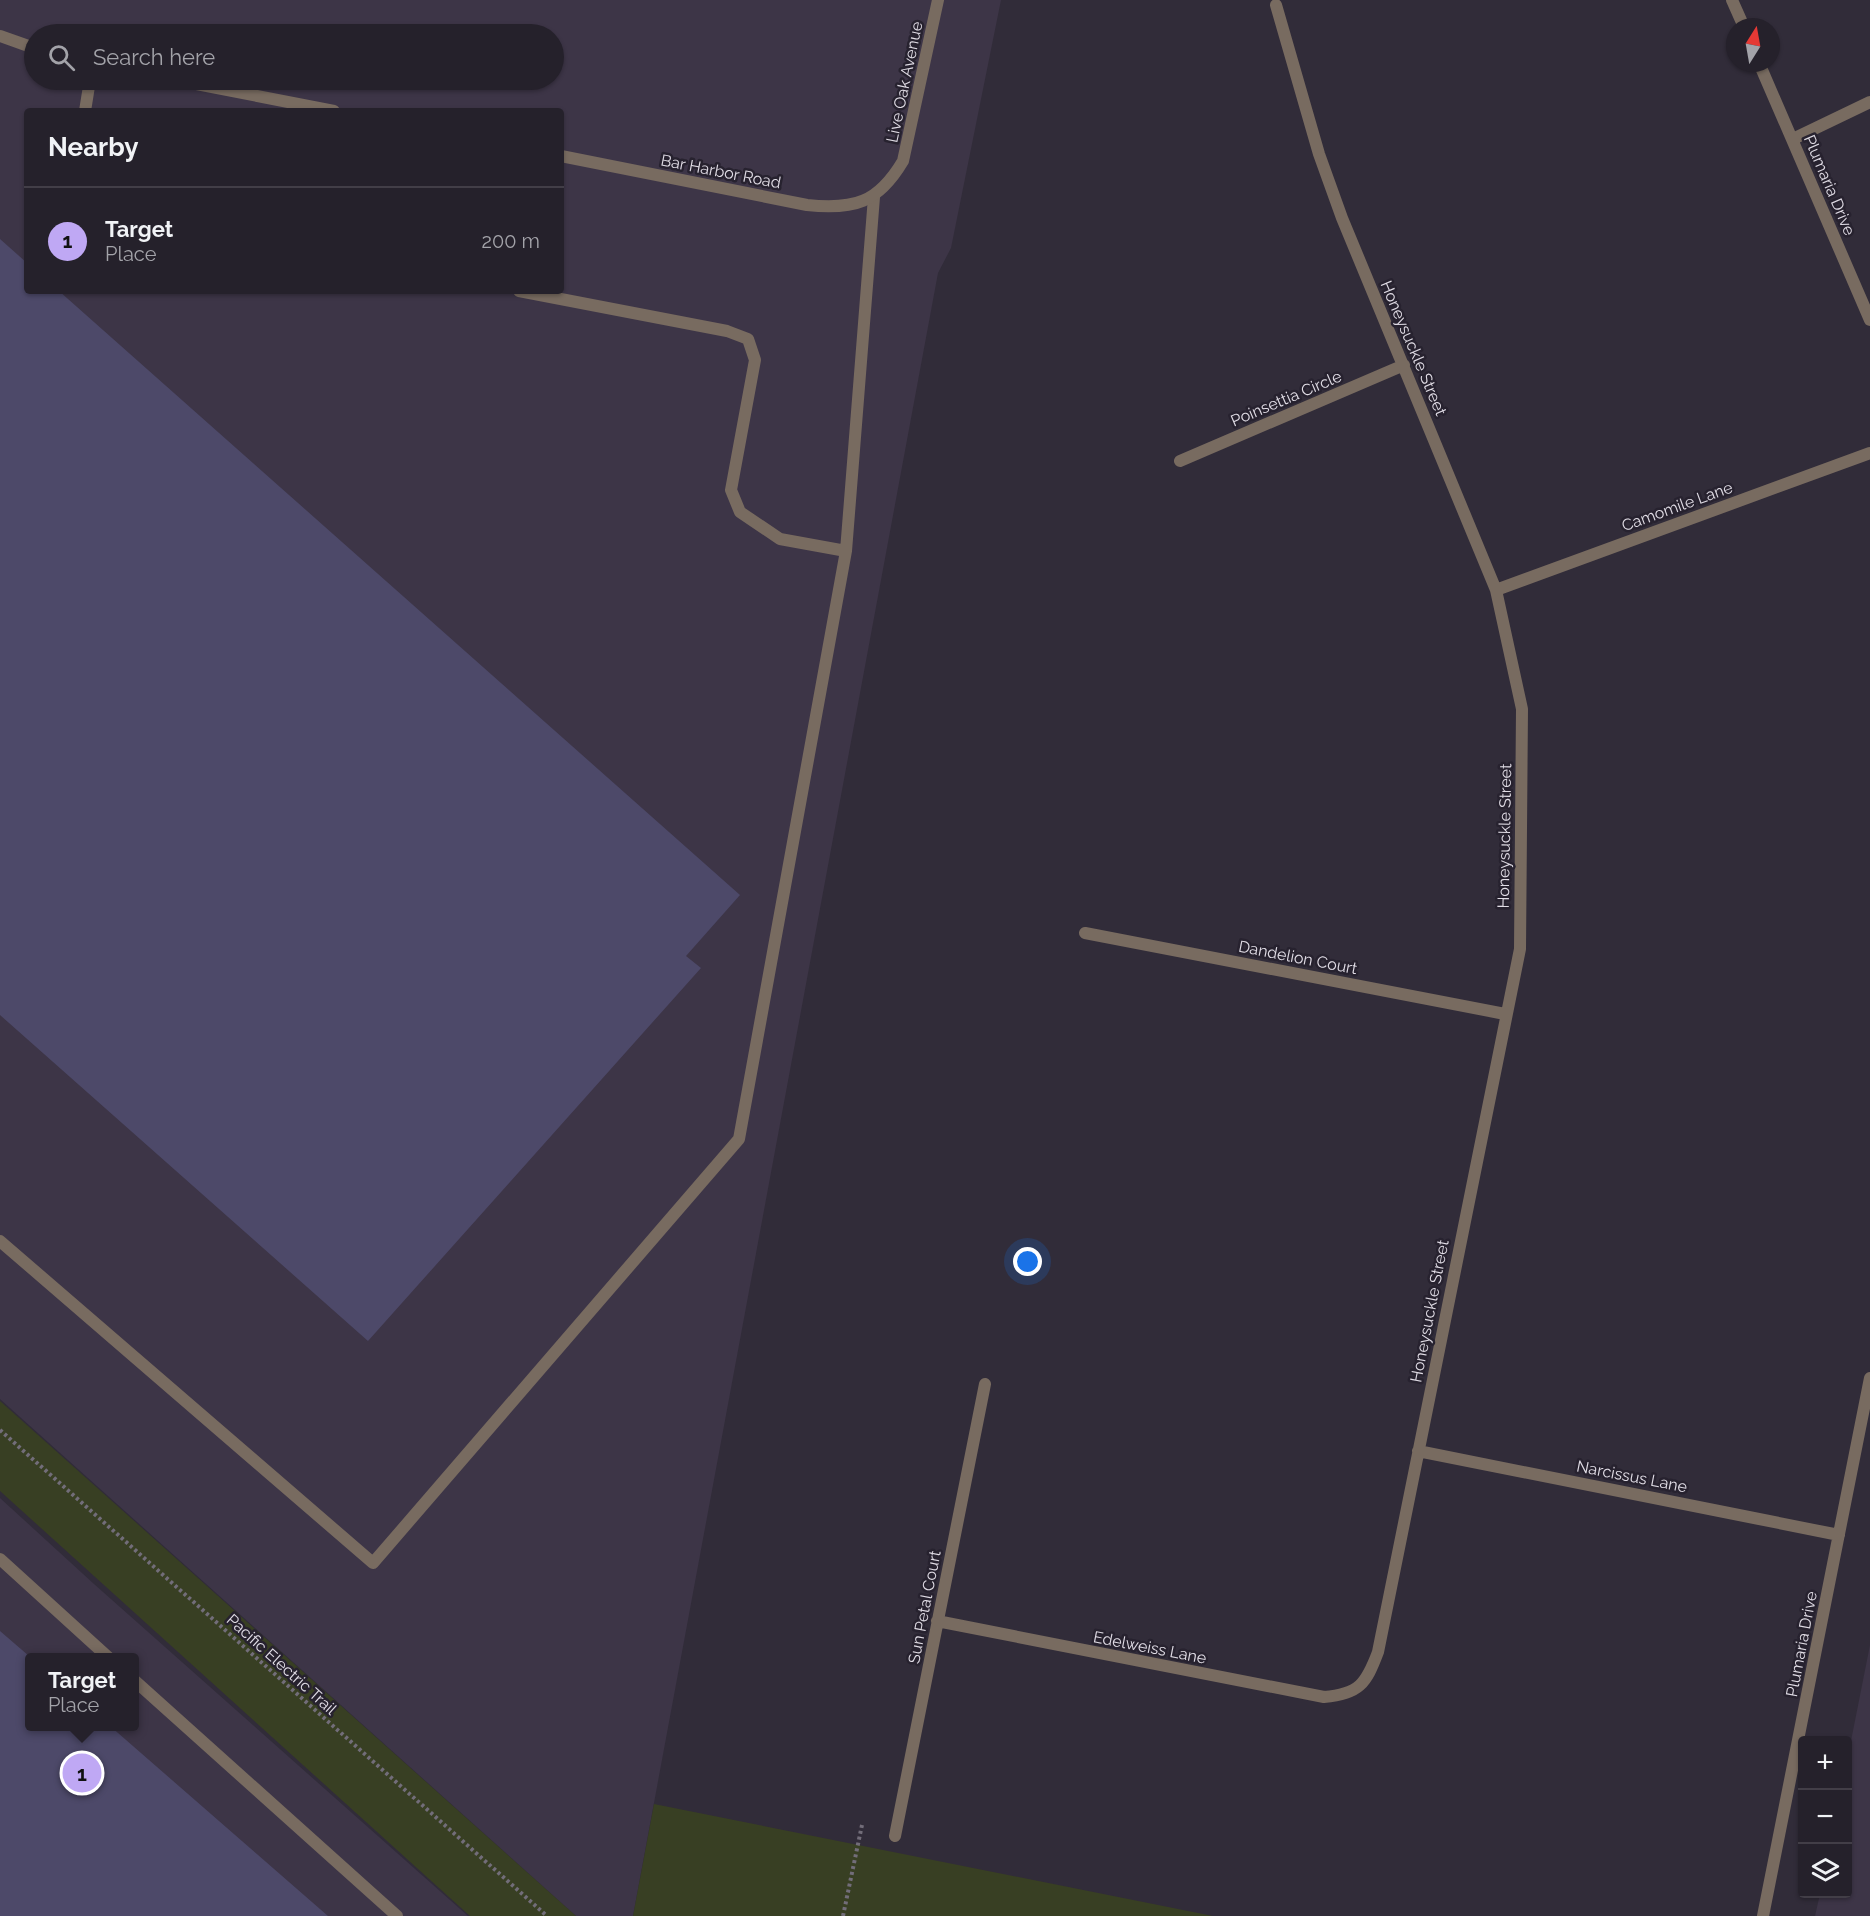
<!DOCTYPE html>
<meta charset="utf-8">
<style>
:root{--surface:#25212b;--page:#312e37;--text:#f1f3f6;--muted:#a3a3a9;--line:#423e47;--accent:#bfa8f4}
body{margin:0;font-family:Raleway,sans-serif;background:var(--page);color:var(--text)}
.controls{position:absolute;right:18px;bottom:18px;display:grid;overflow:hidden;border-radius:6px;box-shadow:0 2px 4px #0004}
.controls button{width:54px;height:54px;display:grid;place-items:center;padding:0;border:0;border-bottom:2px solid var(--line);background:var(--surface);color:var(--text);font:30px sans-serif}
.compass{position:absolute;left:1726px;top:18px;width:54px;height:54px;border-radius:50%;background:var(--surface);box-shadow:0 2px 4px #0004;rotate:11deg}
.you{position:absolute;left:1028px;top:1262px;width:21px;height:21px;margin:-15px;border:4px solid #fff;border-radius:50%;background:#1a73e8;box-shadow:0 0 0 9px #1a73e833}
.badge{display:grid;place-items:center;width:39px;height:39px;border-radius:50%;background:var(--accent);color:#111;font-size:20px;font-weight:700}
.pin{position:absolute;translate:-50% -50%;border:3px solid #fff;box-shadow:0 2px 6px #0006}
.popup{position:absolute;left:25px;top:1653px;width:114px;height:78px;box-sizing:border-box;display:grid;place-content:center;border-radius:6px;background:var(--surface);filter:drop-shadow(0 2px 4px #0005);font-size:20px;white-space:nowrap;color:var(--muted)}
.popup b{font-size:22px;color:var(--text)}
.popup::after{content:'';position:absolute;left:50%;top:100%;margin-left:-12px;border:12px solid transparent;border-top-color:var(--surface)}
.list{margin:0;padding:0;list-style:none}
h2{display:flex;justify-content:space-between;align-items:center;height:78px;margin:0;padding:0 24px;font-size:26px}
h2 small{font-size:20px;font-weight:400;color:var(--muted)}
.list li{display:grid;grid-template-columns:39px 1fr auto;gap:18px;align-items:center;box-sizing:border-box;height:108px;padding:0 24px;border-top:2px solid var(--line)}
.list b{display:block;font-size:22px;white-space:nowrap}
.list p{margin:0;font-size:20px;white-space:nowrap;color:var(--muted)}
.list em{font-size:20px;font-style:normal;color:var(--muted)}
.icon{flex:none;width:33px;height:33px;fill:none;stroke:currentColor;stroke-width:2;stroke-linecap:round;stroke-linejoin:round}
.map{position:relative;flex:none;width:1870px;height:1916px;overflow:hidden}
.search{position:absolute;background:var(--surface);box-shadow:0 2px 4px #0004;left:24px;top:24px;width:540px;height:66px;display:flex;align-items:center;gap:15px;box-sizing:border-box;padding:0 21px;border-radius:33px;color:var(--muted);font-size:22px}
.panel{position:absolute;background:var(--surface);box-shadow:0 2px 4px #0004;left:24px;top:108px;width:540px;height:186px;border-radius:6px}
.map>svg:first-child{display:block}
.built{fill:#3d3547;fill-rule:evenodd}
.green{fill:#383f23}
.building{fill:#4d4969}
.lines{fill:none;stroke-linecap:round;stroke-linejoin:round}
.path{stroke:#726d79;stroke-width:4;stroke-dasharray:3 3;stroke-linecap:butt}
.service{stroke:#786b60;stroke-width:12}
.minor{stroke:#786b60;stroke-width:12}
.labels{text-anchor:middle;stroke-width:5;stroke-linejoin:round;paint-order:stroke}
.street-label{font-size:16px;fill:#e1dde6;stroke:#27222f}
</style>
<div class="map">
<svg width="1870" height="1916" viewBox="0 0 1870 1916">
<rect width="100%" height="100%" fill="#312c39"/>
<!-- built -->
<path class="built" d="M0 0H1001L951 248 938 273 633 1916H576L0 1399ZM34 34H554V80H34ZM27 111H561V291H27Z
M0 1498 94 1584 468 1916H0ZM29 1658H134V1726H29Z
M1870 1645V1916H1815L1820 1894H1848V1756Z"/>
<!-- green -->
<path class="green" d="M0 1401 576 1916H470L0 1491Z
M654 1804 1213 1916H633Z"/>
<!-- building -->
<path class="building" d="M0 239 27 263V291H59L740 895 686 956 701 968 368 1341 0 1015Z
M0 1631 29 1656V1726H110L328 1916H0Z"/>
<g class="lines">
<!-- path -->
<path class="path" d="M0 1430 547 1916
M843 1916 862 1825"/>
<!-- service -->
<path class="service" d="M85 111 90 80
M519 291 727 331 748 339 755 360 731 490 740 512 780 539 846 551
M0 1241 373 1563 739 1139 846 551 874 197
M0 1559 109 1658
M134 1680 397 1916"/>
<!-- minor -->
<path class="minor" d="M1732 0 1744 27
M0 36 34 48
M1759 63 1870 320
M176 80 334 111
M1793 139 1870 102
M561 156 807 205C854 210 878 203 903 161L938 0
M1180 461 1404 365
M1496 590 1870 453
M1085 933 1505 1014
M1418 1451 1839 1535
M937 1621 1324 1697C1359 1694 1366 1684 1378 1652L1520 949 1522 709 1496 590 1342 218 1319 154 1276 5
M895 1836 985 1384
M1763 1916 1870 1378"/>
</g>
<g class="labels">
<!-- street labels -->
<g class="street-label">
<text transform="translate(904 82) rotate(-78)" y="6">Live Oak Avenue</text>
<text transform="translate(721 171) rotate(11)" y="6">Bar Harbor Road</text>
<text transform="translate(1830 185) rotate(67)" y="6">Plumaria Drive</text>
<text transform="translate(1414 348) rotate(67)" y="6">Honeysuckle Street</text>
<text transform="translate(1286 398) rotate(-23)" y="6">Poinsettia Circle</text>
<text transform="translate(1677 506) rotate(-20)" y="6">Camomile Lane</text>
<text transform="translate(1504 836) rotate(-89)" y="6">Honeysuckle Street</text>
<text transform="translate(1298 957) rotate(11)" y="6">Dandelion Court</text>
<text transform="translate(1429 1311) rotate(-79)" y="6">Honeysuckle Street</text>
<text transform="translate(1632 1476) rotate(11)" y="6">Narcissus Lane</text>
<text transform="translate(924 1607) rotate(-79)" y="6">Sun Petal Court</text>
<text transform="translate(1801 1644) rotate(-79)" y="6">Plumaria Drive</text>
<text transform="translate(1150 1647) rotate(11)" y="6">Edelweiss Lane</text>
<text transform="translate(282 1664) rotate(42)" y="6">Pacific Electric Trail</text>
</g>
</g>
</svg>
<div class="controls">
<button>+</button>
<button>−</button>
<button><svg class="icon" aria-label="layers" viewBox="0 0 24 24"><path d="M12 4l9 5-9 5-9-5zM3 14l9 5 9-5"/></svg></button>
</div>
<svg class="compass" viewBox="-18 -18 36 36"><path d="M0-13l5 13h-10z" fill="#e53935"/><path d="M0 13l5-13h-10z" fill="#a3a3a9"/></svg>
<div class="you"></div>
<div class="pin badge" style="left:82px;top:1773px">1</div>
<div class="popup"><b>Target</b>Place</div>
<div class="search"><svg class="icon" aria-label="search" viewBox="0 0 24 24"><circle cx="10" cy="10" r="6"/><path d="M15 15l6 6"/></svg>Search here</div>
<section class="panel">
<h2>Nearby<small></small></h2>
<ul class="list">
<li><span class="badge">1</span><div><b>Target</b><p>Place</p></div><em>200 m</em></li>
</ul>
</section>
</div>
